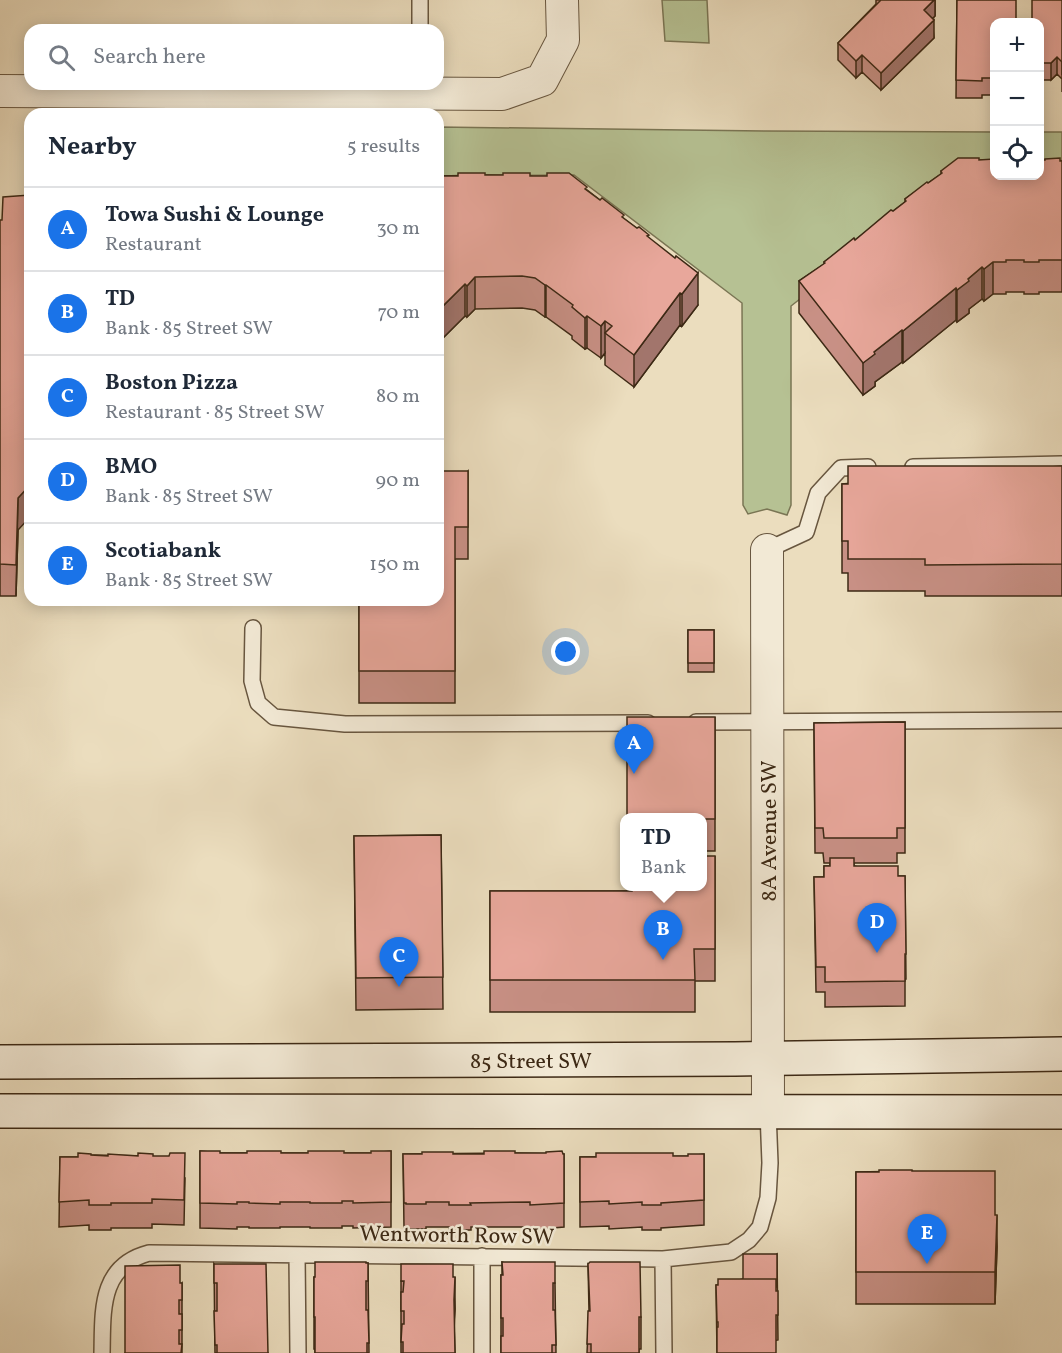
<!DOCTYPE html>
<meta charset="utf-8">
<style>
:root{--surface:#fff;--page:#f6f6f7;--text:#1f2937;--muted:#747a83;--line:#e0e1e3;--accent:#1a73e8}
body{margin:0;font-family:Vollkorn,serif;background:var(--page);color:var(--text)}
.controls{position:absolute;right:18px;top:18px;display:grid;overflow:hidden;border-radius:12px;box-shadow:0 3px 15px #0003}
.controls button{width:54px;height:54px;display:grid;place-items:center;padding:0;border:0;border-bottom:2px solid var(--line);background:var(--surface);color:var(--text);font:30px sans-serif}
.you{position:absolute;left:566px;top:652px;width:21px;height:21px;margin:-15px;border:4px solid #fff;border-radius:50%;background:#1a73e8;box-shadow:0 0 0 9px #1a73e833}
.badge{display:grid;place-items:center;width:39px;height:39px;border-radius:50%;background:var(--accent);color:#fff;font-size:20px;font-weight:700}
.pin{position:absolute;translate:-50% -50px;filter:drop-shadow(0 2px 3px #0008)}
.pin::after{content:'';position:absolute;top:32px;width:21px;height:18px;background:inherit;clip-path:polygon(0 0,100% 0,50% 100%)}
.popup{position:absolute;left:620px;top:813px;width:87px;height:78px;box-sizing:border-box;display:grid;place-content:center;border-radius:12px;background:var(--surface);filter:drop-shadow(0 2px 4px #0005);font-size:20px;white-space:nowrap;color:var(--muted)}
.popup b{font-size:22px;color:var(--text)}
.popup::after{content:'';position:absolute;left:50%;top:100%;margin-left:-12px;border:12px solid transparent;border-top-color:var(--surface)}
.list{margin:0;padding:0;list-style:none}
h2{display:flex;justify-content:space-between;align-items:center;height:78px;margin:0;padding:0 24px;font-size:26px}
h2 small{font-size:20px;font-weight:400;color:var(--muted)}
.list li{display:grid;grid-template-columns:39px 1fr auto;gap:18px;align-items:center;box-sizing:border-box;height:84px;padding:0 24px;border-top:2px solid var(--line)}
.list b{display:block;font-size:22px;white-space:nowrap}
.list p{margin:0;font-size:20px;white-space:nowrap;color:var(--muted)}
.list em{font-size:20px;font-style:normal;color:var(--muted)}
.icon{flex:none;width:33px;height:33px;fill:none;stroke:currentColor;stroke-width:2;stroke-linecap:round;stroke-linejoin:round}
.map{position:relative;flex:none;width:1062px;height:1353px;overflow:hidden}
.search{position:absolute;background:var(--surface);box-shadow:0 3px 15px #0003;left:24px;top:24px;width:420px;height:66px;display:flex;align-items:center;gap:15px;box-sizing:border-box;padding:0 21px;border-radius:18px;color:var(--muted);font-size:22px}
.panel{position:absolute;background:var(--surface);box-shadow:0 3px 15px #0003;left:24px;top:108px;width:420px;height:498px;border-radius:18px}
.map>svg:first-child{display:block}
.green{fill:#b6c193;stroke:#7a7554;stroke-width:1.5}
.lines{fill:none;stroke-linecap:round;stroke-linejoin:round}
.service-casing{stroke:#68563f;stroke-width:18}
.minor-casing{stroke:#68563f;stroke-width:34}
.secondary-casing{stroke:#3d2915;stroke-width:36}
.service{stroke:#f2e9d5;stroke-width:15}
.minor{stroke:#f2e9d5;stroke-width:32}
.secondary{stroke:#f2e9d5;stroke-width:33}
.wall{fill:#c89085;stroke:#3d2915;stroke-width:1.5}
.shaded-wall{fill:#a2756c;stroke:#3d2915;stroke-width:1.5}
.building{fill:#e8a79b;stroke:#3d2915;stroke-width:1.5}
.labels{text-anchor:middle;stroke-width:5;stroke-linejoin:round;paint-order:stroke}
.street-label{font-size:22px;fill:#3d2915;stroke:#f2e9d5}
</style>
<div class="map">
<svg width="1062" height="1353" viewBox="0 0 1062 1353">
<rect width="100%" height="100%" fill="#ebddbe"/>
<filter id="stains"><feTurbulence type="fractalNoise" baseFrequency=".00333" numOctaves="4"/><feColorMatrix values="0 0 0 0 .2 0 0 0 0 .09 0 0 0 0 .02 0 0 0 .5 -.17"/></filter>
<radialGradient id="worn" r=".72"><stop offset=".6" stop-color="#630" stop-opacity="0"/><stop offset="1" stop-color="#630" stop-opacity=".3"/></radialGradient>
<!-- green -->
<path class="green" d="M662 0H707L709 43 665 41Z
M438 127 766 131 994 132V176H1040V132H1062V176H957L791 306V505L787 515 767 509 748 514 743 505 742 303 574 175 438 176Z"/>
<g class="lines">
<!-- service casing -->
<g class="service-casing">
<path id="service" d="M420 0V30
M913 467 1062 464
M767 550 806 532 818 493 841 468 868 467
M253 628 252 681 258 703 274 717 345 724 648 723
M696 722 1062 720
M297 1255 298 1353
M482 1256V1353
M663 1259 664 1353
M102 1353C103 1311 99 1266 149 1253L663 1259 731 1252 749 1240 760 1227 768 1198 770 1163 768 1112"/>
</g>
<!-- minor casing -->
<g class="minor-casing">
<path id="minor" d="M0 91 502 94 542 80 563 40 562 0
M767 550 768 1112"/>
</g>
<!-- secondary casing -->
<g class="secondary-casing">
<path id="secondary" d="M0 1062 735 1059 1062 1054
M0 1111 1062 1112"/>
</g>
<!-- service -->
<use href="#service" class="service"/>
<!-- minor -->
<use href="#minor" class="minor"/>
<!-- secondary -->
<use href="#secondary" class="secondary"/>
</g>
<!-- wall -->
<path class="wall" d="M876 0H935V16L932 19 934 38 881 90 862 72 856 78 838 60V43L876 4Z
M957 0 994 22V95H982V98H956Z
M1062 0V92V79L1057 74 1051 80H1040V22Z
M979 160 1062 161V292H1039V294H1024V292H1006V294H993L984 301 982 299 969 309V313L957 322 956 320 903 363 902 362 875 382V386L863 395 799 313V281L824 264V262L855 240 905 202V199L941 174V171Z
M485 175 530 176 587 190 649 238 698 305 682 326 680 325 634 387 605 365V353L601 358 587 348 585 349 572 339V336L546 317H545L535 310 522 308 475 309 467 317 465 316 441 340V343L440 176Z
M0 220 18 530 16 596H0Z
M1062 466V596H925V591H848V573H842V484Z
M468 471V559H455V703H359V600Z
M688 630H714V672H688Z
M715 717V851H702V818Z
M905 722V853H897V863H854V866L898 876H905L906 979H905V1006L825 1007V992H816L814 877H824V866H830V863H824L823 853H815L814 723Z
M441 835 443 1009 356 1010 354 836Z
M715 856V981H695V1012H490V891H628V886H702Z
M200 1151 220 1153H371L391 1151V1227L353 1228V1226H342V1228H310V1227H280V1228H249V1227H237V1229L200 1228Z
M515 1153 564 1154V1227L530 1230V1227H471V1230H449V1227H426V1229H406V1228H404L403 1154Z
M704 1154V1225L661 1228V1230H642V1227L609 1229V1226L580 1227V1157L688 1156Z
M91 1155 153 1156 185 1178 184 1225 152 1224V1228H111V1230H89V1225L59 1227 60 1157H78Z
M912 1171 995 1215 997 1247 995 1304H856V1172Z
M777 1254 778 1340 717 1353 716 1285 743 1279Z
M502 1262 555 1283 556 1353H501V1275H502Z
M366 1263H368L369 1353H315V1349H314V1277Z
M214 1264 268 1353H215Z
M588 1264 641 1317V1349H639V1353H587L589 1311Z
M453 1277 455 1309 454 1323 455 1353H401V1281Z
M182 1283V1353H125Z"/>
<!-- shaded-wall -->
<path class="shaded-wall" d="M934 0H935V16L924 27V10Z
M934 20V38L881 90V73Z
M862 55V72L856 78V61Z
M1057 57V74L1051 80V63Z
M993 262V294L984 301V269Z
M982 267V299L969 309V313L957 322V290L968 279Z
M698 273V305L682 326V294Z
M475 277V309L467 317V286Z
M465 284V316L441 340V343L438 346V314L440 309Z
M545 285H546V317H545Z
M956 288V320L903 363V331Z
M680 293V325L634 387V355Z
M587 316V348L585 349V318Z
M605 321V353L601 358V326Z
M902 330V362L875 382V386L863 395V363L874 352Z
M30 485V517L18 530 16 596 18 498Z
M997 1215V1247L995 1304V1272Z
M455 1277V1309L454 1332V1300Z"/>
<!-- building -->
<path class="building" d="M881 0H934L924 10 934 20 881 73 862 55 856 61 838 43Z
M957 0H1016V22H994V78H982V81L956 80Z
M1032 0H1062V75V62L1057 57 1051 63H1040V22H1032Z
M958 158H979V160L994 159V176H1040V160H1045V159L1060 158V161H1062V260H1039V262H1024V260H1006V262H993L984 269 982 267 968 279 969 281 957 290 956 288 903 331 902 330 874 352 875 354 863 363 799 281 825 263 824 262 854 238 855 240 891 210 893 211 906 201 905 199 927 182 928 183 942 173 941 171Z
M458 173H485V175H503V173H530V176H547V173H569L587 187 585 189 600 200 602 198 624 215 622 217 637 228 639 227 649 235 647 236 675 258 676 256 698 273 682 294 680 293 634 355 605 333 612 326 605 321 601 326 587 316 585 318 572 307 573 305 546 285H545L535 278 522 276 475 277 467 286 465 284 440 309 441 311 438 314V174H440V176H458Z
M30 195V485L18 498 16 565 0 564V220H2L3 197Z
M848 466H1062V564L925 565V559H848V541H842V484H848Z
M438 471H468V527H455V671H359V600H438Z
M688 630H714V663H688Z
M627 717H715V819H702V818H627Z
M905 722V828H897V838H824L823 828H815L814 723Z
M441 835 443 977 356 978 354 836Z
M702 856H715V949H694L695 980H490V891H632V886H702Z
M830 858H854V866H898V876H905L906 954H905V981L825 982V967H816L814 877H824V866H830Z
M200 1151H220V1153H247V1151H281V1153H308V1151H344V1153H371V1151H391V1202L353 1203V1201H342V1203H310V1202H280V1204L249 1203V1202H237V1204L200 1203Z
M484 1151H515V1153H546V1152L562 1151 563 1154H564V1203L530 1205V1202L470 1203 471 1205H449V1202H426V1204H406V1203H404L403 1154H422V1152H453V1154H484Z
M78 1153 91 1154V1155L108 1156V1154L138 1156V1153L153 1154V1156H169L170 1153H185L184 1200 152 1199V1203H111V1205H89V1200L59 1202 60 1157H78Z
M596 1153H673V1156H688V1154H704V1200L661 1203V1205H642V1202L609 1204V1201L580 1202V1157H596Z
M879 1170H912V1171H995V1215H997L995 1272H856V1172H879Z
M743 1254H777V1287H776V1279H743Z
M315 1262H366V1263H368V1281H366V1310H368L369 1343H367V1353H315V1317H314V1277H315Z
M502 1262H555V1283H553V1310H555L556 1345H552V1353H501V1336H503V1318H501V1275H503Z
M590 1262H640L641 1317H639V1353H591V1344H587L588 1311H590L588 1264Z
M214 1264H266L268 1353H217V1345H215L214 1311H217V1283H214Z
M401 1264H453V1277H455L454 1300 455 1353H403V1342H401L402 1324H404V1311H401V1292H403L404 1281H401Z
M180 1265V1283H182V1300H179V1314H182V1330H179V1344H182L181 1353H125V1266Z
M718 1279H776V1291H778V1315H776V1353H717V1327H718V1322H717L716 1285H718Z"/>
<g class="labels">
<!-- street labels -->
<g class="street-label">
<text transform="translate(768 831) rotate(-90)" y="8">8A Avenue SW</text>
<text x="531" y="1068">85 Street SW</text>
<text transform="translate(457 1234) rotate(1)" y="8">Wentworth Row SW</text>
</g>
</g>
<rect width="100%" height="100%" filter="url(#stains)"/>
<rect width="100%" height="100%" fill="url(#worn)"/>
</svg>
<div class="controls">
<button>+</button>
<button>−</button>
<button><svg class="icon" aria-label="locate" viewBox="0 0 24 24"><circle cx="12" cy="12" r="6"/><path d="M12 2v4M12 18v4M2 12h4M18 12h4"/></svg></button>
</div>
<div class="you"></div>
<div class="pin badge" style="left:634px;top:774px">A</div>
<div class="pin badge" style="left:663px;top:960px">B</div>
<div class="popup"><b>TD</b>Bank</div>
<div class="pin badge" style="left:399px;top:987px">C</div>
<div class="pin badge" style="left:877px;top:953px">D</div>
<div class="pin badge" style="left:927px;top:1264px">E</div>
<div class="search"><svg class="icon" aria-label="search" viewBox="0 0 24 24"><circle cx="10" cy="10" r="6"/><path d="M15 15l6 6"/></svg>Search here</div>
<section class="panel">
<h2>Nearby<small>5 results</small></h2>
<ul class="list">
<li><span class="badge">A</span><div><b>Towa Sushi &amp; Lounge</b><p>Restaurant</p></div><em>30 m</em></li>
<li><span class="badge">B</span><div><b>TD</b><p>Bank · 85 Street SW</p></div><em>70 m</em></li>
<li><span class="badge">C</span><div><b>Boston Pizza</b><p>Restaurant · 85 Street SW</p></div><em>80 m</em></li>
<li><span class="badge">D</span><div><b>BMO</b><p>Bank · 85 Street SW</p></div><em>90 m</em></li>
<li><span class="badge">E</span><div><b>Scotiabank</b><p>Bank · 85 Street SW</p></div><em>150 m</em></li>
</ul>
</section>
</div>
